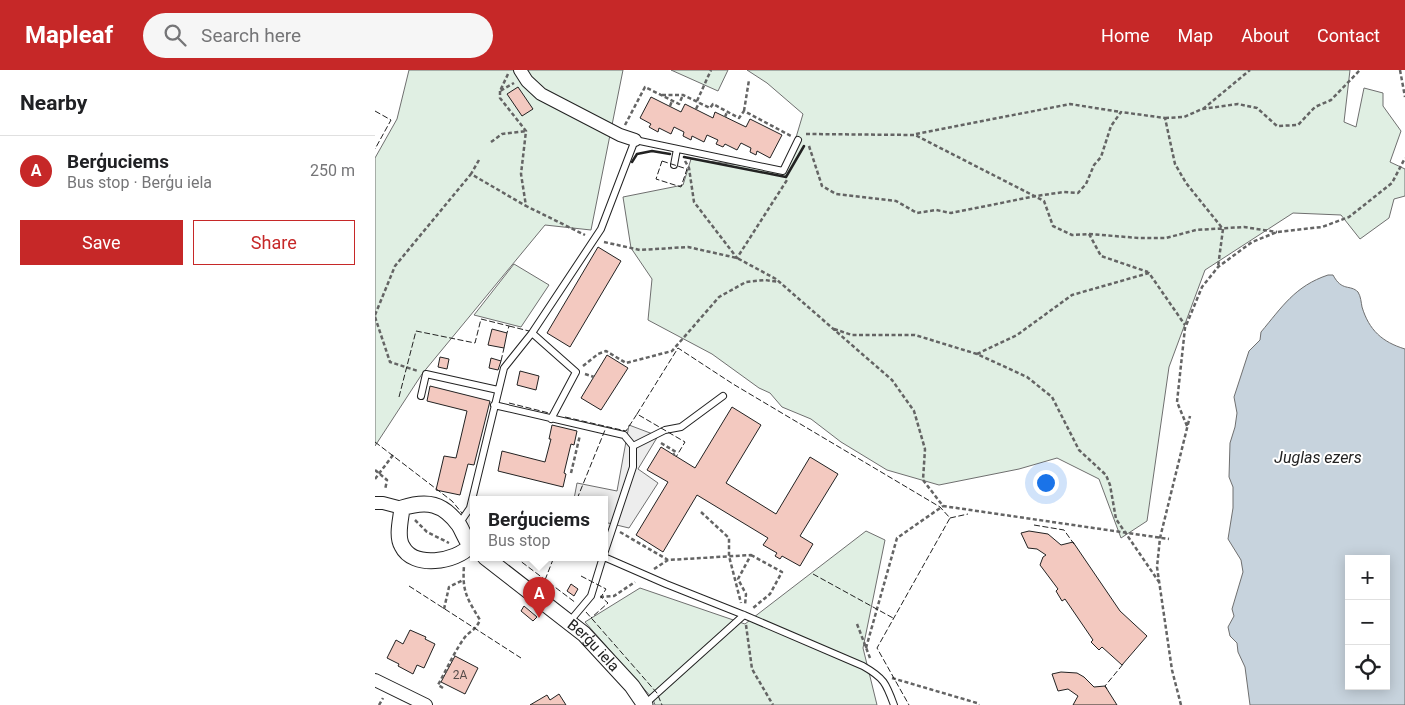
<!DOCTYPE html>
<meta charset="utf-8">
<style>
:root{--surface:#fff;--page:#f6f6f6;--text:#202124;--muted:#757577;--line:#e0e0e0;--accent:#c62828}
body{margin:0;font-family:Roboto,sans-serif;background:var(--page);color:var(--text)}
.controls{position:absolute;right:15px;bottom:15px;display:grid;overflow:hidden;border-radius:0px;box-shadow:0 2px 12px #0003}
.controls button{width:45px;height:45px;display:grid;place-items:center;padding:0;border:0;border-bottom:1px solid var(--line);background:var(--surface);color:var(--text);font:25px sans-serif}
.you{position:absolute;left:670px;top:412px;width:18px;height:18px;margin:-12px;border:4px solid #fff;border-radius:50%;background:#1a73e8;box-shadow:0 0 0 8px #1a73e833}
.badge{display:grid;place-items:center;width:32px;height:32px;border-radius:50%;background:var(--accent);color:#fff;font-size:16px;font-weight:700}
.pin{position:absolute;translate:-50% -41px;filter:drop-shadow(0 1px 2px #0008)}
.pin::after{content:'';position:absolute;top:26px;width:18px;height:15px;background:inherit;clip-path:polygon(0 0,100% 0,50% 100%)}
.popup{position:absolute;left:95px;top:426px;width:138px;height:65px;box-sizing:border-box;display:grid;place-content:center;border-radius:0px;background:var(--surface);filter:drop-shadow(0 1px 4px #0005);font-size:16px;white-space:nowrap;color:var(--muted)}
.popup b{font-size:19px;color:var(--text)}
.popup::after{content:'';position:absolute;left:50%;top:100%;margin-left:-10px;border:10px solid transparent;border-top-color:var(--surface)}
.list{margin:0;padding:0;list-style:none}
h2{display:flex;justify-content:space-between;align-items:center;height:65px;margin:0;padding:0 20px;font-size:21px}
h2 small{font-size:16px;font-weight:400;color:var(--muted)}
.list li{display:grid;grid-template-columns:32px 1fr auto;gap:15px;align-items:center;box-sizing:border-box;height:70px;padding:0 20px;border-top:1px solid var(--line)}
.list b{display:block;font-size:19px;white-space:nowrap}
.list p{margin:0;font-size:16px;white-space:nowrap;color:var(--muted)}
.list em{font-size:16px;font-style:normal;color:var(--muted)}
.actions{display:flex;gap:10px;padding:15px 20px}
.actions a{flex:1;padding:11px 0;border:1px solid var(--accent);border-radius:0px;text-align:center;font-size:18px;color:var(--accent)}
.actions .main{background:var(--accent);color:#fff}
.icon{flex:none;width:28px;height:28px;fill:none;stroke:currentColor;stroke-width:2;stroke-linecap:round;stroke-linejoin:round}
.map{position:relative;flex:none;width:1030px;height:635px;overflow:hidden}
header{display:flex;align-items:center;gap:30px;box-sizing:border-box;height:70px;padding:0 25px;background:var(--accent);color:#fff}
header strong{font-size:24px}
nav{display:flex;gap:28px;margin-inline-start:auto;font-size:18px}
.search{width:350px;height:45px;background:var(--page);display:flex;align-items:center;gap:12px;box-sizing:border-box;padding:0 18px;border-radius:28px;color:var(--muted);font-size:19px}
main{display:flex}
aside{flex:1;background:var(--surface)}
.map>svg:first-child{display:block}
.green{fill:#e0efe3;stroke:#6f6f6f}
.parking{fill:#ededed;stroke:#6f6f6f}
.water{fill:#c7d3dd;stroke:#6f6f6f;fill-rule:evenodd}
.building{fill:#f3c9c0;stroke:#222}
.lines{fill:none;stroke-linecap:round;stroke-linejoin:round}
.service-casing{stroke:#222;stroke-width:8}
.minor-casing{stroke:#222;stroke-width:14}
.tertiary-casing{stroke:#222;stroke-width:17}
.path{stroke:#646464;stroke-width:2.5;stroke-dasharray:4 2.5;stroke-linecap:butt}
.service{stroke:#fff;stroke-width:6}
.minor{stroke:#fff;stroke-width:12}
.tertiary{stroke:#fff;stroke-width:15}
.fence{stroke:#222;stroke-width:1;stroke-dasharray:6 2.5;stroke-linecap:butt}
.wall{stroke:#222;stroke-width:2.5}
.labels{text-anchor:middle;stroke-width:4;stroke-linejoin:round;paint-order:stroke}
.number-label{font-size:12px;fill:#564c4a}
.street-label{font-size:15px;fill:#222;stroke:#fff}
.water-label{font-size:16px;font-style:italic;fill:#222;stroke:#fff}
</style>
<header>
<strong>Mapleaf</strong>
<div class="search"><svg class="icon" aria-label="search" viewBox="0 0 24 24"><circle cx="10" cy="10" r="6"/><path d="M15 15l6 6"/></svg>Search here</div>
<nav><a>Home</a><a>Map</a><a>About</a><a>Contact</a></nav>
</header>
<main>
<aside>
<h2>Nearby<small></small></h2>
<ul class="list">
<li><span class="badge">A</span><div><b>Berģuciems</b><p>Bus stop · Berģu iela</p></div><em>250 m</em></li>
</ul>
<div class="actions"><a class="main">Save</a><a>Share</a></div>
</aside>
<div class="map">
<svg width="1030" height="635" viewBox="0 0 1030 635">
<rect width="100%" height="100%" fill="#fff"/>
<!-- green -->
<path class="green" d="M34 0H248L216 160 170 155 47 304 0 376V88L22 49Z
M296 0H353L343 21Z
M372 0H975L969 52 981 57 989 18 1008 23V36L1026 61 1015 92 1030 99V126L1019 129 1014 148 985 169 966 145 918 143 830 200 794 297 772 451 746 468 724 409 682 388 644 399 564 415 512 400 466 372 436 349 407 337 395 323 384 318 337 284 273 250 277 209 256 178 248 127 308 115 316 89 411 101 428 44 392 13Z
M139 194 174 215 146 257 99 245Z
M491 461 510 470 488 578 502 635H280L278 629 210 552 265 518 370 554Z"/>
<!-- parking -->
<path class="parking" d="M254 355 283 366 263 399 283 413 254 458 229 452V429H199L202 413 242 421Z"/>
<!-- water -->
<path class="water" d="M953 205H958C967 222 975 214 983 222 986 227 986 232 987 237 994 260 1007 272 1030 279V635H875L870 597 863 582 862 573 855 566 853 557 859 546 857 539 868 502 866 490 853 469 858 438V417L854 407 855 373 860 357 862 343 859 327 874 281 885 270 886 262C907 237 920 216 953 205ZM974 489H1011V616H974Z"/>
<!-- building -->
<path class="building" d="M143 17 158 39 147 46 132 24Z
M276 27 306 42 310 34 338 48 340 42 371 57 375 49 407 65 395 88 382 81 381 85 375 82 376 78 366 73 362 80 350 74 348 77 341 74 343 70 332 65 329 72 317 66 316 70 308 66 309 62 299 57 296 64 284 58 283 62 274 57 276 54 265 48Z
M223 177 246 191 195 277 172 263Z
M117 259 132 263 129 278 113 275Z
M232 285 253 298 226 340 206 328Z
M65 287 74 289 72 299 63 297Z
M116 288 126 291 123 300 114 298Z
M145 301 164 306 161 320 142 315Z
M55 316 115 331 99 395 93 394 85 425 61 420 69 386 81 388 92 341 52 331Z
M357 337 386 355 351 413 401 444 435 387 463 404 425 466 438 474 425 496 407 486 405 489 400 486 402 483 388 475 393 468 322 425 288 482 261 465 293 412 272 400 286 377 320 398Z
M177 355 202 361 199 375 196 374 189 403 191 404 188 417 123 401 127 381 170 392 176 369H174Z
M654 461 673 464 686 475 698 472 745 541 772 566 747 595 727 577 724 580 716 572 718 570 690 529 687 531 681 521 683 519 665 495 668 487 671 485 662 479 653 478 646 463Z
M196 514 203 519 199 526 192 521Z
M149 536 162 547 158 551 146 541Z
M35 560 51 567 50 569 60 574 49 598 42 595 38 604 23 596 24 594 12 588 21 570 28 574Z
M80 586 103 598 90 624 66 612Z
M686 602 702 603 709 607 719 617 730 616 742 635H698L703 626 693 619 683 621 677 604Z
M184 624 191 635H155L172 625 175 630Z"/>
<g class="lines">
<!-- service casing -->
<g class="service-casing">
<path id="service" d="M299 95 302 79
M157 263 226 159 260 70 408 101 423 70
M46 326 51 304 123 320
M119 335 249 365 258 376V397L229 484
M258 376 290 360 306 357 348 326
M84 454 95 438 129 298 157 263 201 302 176 349
M229 487 291 514 369 545 488 596C509 608 511 613 519 635
M195 551 216 526 228 487
M270 634 369 545"/>
</g>
<!-- minor casing -->
<g class="minor-casing">
<path id="minor" d="M145 0 152 11 166 24 245 65 260 70
M0 433H8L27 438
M0 610 51 635"/>
</g>
<!-- tertiary casing -->
<g class="tertiary-casing">
<g id="tertiary">
<path d="M95 476C81 492 38 499 27 476 21 466 26 449 27 438 52 430 68 433 84 455 89 463 91 473 99 479"/>
<path id="s1" d="M110 487 209 564 257 616 270 635"/>
</g>
</g>
<!-- path -->
<path class="path" d="M1025 0 1030 27
M133 4 125 21 139 13
M125 21V28L151 61 146 104 151 136 210 165
M287 25H308L335 38 338 34 364 48 369 41 416 66
M322 31 336 0
M295 36 297 31
M321 39 324 33
M828 39 875 0
M369 41 374 10
M350 47 352 42
M790 48 809 47 827 39 863 34 882 38 902 56 923 55 940 37 956 30 985 0
M250 55 270 17 304 34 308 25
M431 64 540 65 669 131 678 156 697 165 714 164 764 168H791L821 160 869 157 902 162
M541 64 695 34 746 42
M116 72 127 64 151 61
M434 76 447 116 461 124 521 131 542 143 561 140 576 143 661 126 689 122 703 123 711 114 719 95 726 87 736 56 746 42 790 48 800 94 811 113 848 159 843 197
M104 90 96 104 151 136
M310 91 314 98 319 132 362 188 412 110
M714 164 726 186 773 202
M229 172 265 180 313 177 362 188 401 209 517 310 539 341 550 379 548 410 568 436 794 469
M0 245 20 196 96 104
M0 247 15 292 43 301
M459 259 477 265H540L602 284 652 307 677 327 704 380 731 405 735 415 741 449 784 512
M602 284 642 265 697 225 774 203 810 255
M208 296 223 284 231 281 251 293 297 281 344 227 371 212 390 210 404 212
M210 304 219 307
M812 356 802 332 810 258 827 217 843 197 877 172 902 162 947 157 974 147 1017 113 1030 88
M286 373 301 382 298 385
M0 400 12 410 10 420
M196 403 205 365
M0 409 18 385
M326 442 354 468V486L366 533
M40 450 52 462 74 473
M245 462 293 490
M376 485 407 502 395 524 378 538
M279 499 293 490 376 485 363 509 371 524 370 535
M225 527 239 526 260 512
M69 539 74 517 88 510
M482 554 495 588
M371 555 377 599 398 635
M491 578 522 468 568 436
M517 608 602 633 604 635
M68 618 63 615C72 599 79 582 90 567 97 559 100 561 105 550 92 528 87 522 89 496
M4 635 8 628
M806 635 797 600 782 497 785 468 815 346"/>
<!-- service -->
<use href="#service" class="service"/>
<!-- minor -->
<use href="#minor" class="minor"/>
<!-- tertiary -->
<use href="#tertiary" class="tertiary"/>
<!-- fence -->
<path class="fence" d="M0 41 16 50 0 79
M287 91 312 99 306 117 281 109Z
M134 256 154 261
M126 291 129 278
M24 327 41 261 100 273 106 249 134 256 132 263
M134 333 174 343
M262 344 303 278 358 314 565 437 575 448 502 578 534 635
M190 347 251 361 262 344 310 372 301 387
M0 372 77 431 87 443
M202 429 230 360
M575 448 593 444
M97 452 99 454
M659 455 689 460 699 474
M140 487 201 533
M438 504 518 548
M206 506 231 519 226 527 233 533 216 548
M170 510 179 487
M34 516 146 588
M211 542 282 623 287 635
M732 619 730 616 749 593"/>
<!-- wall -->
<path class="wall" d="M309 87 411 107 429 76
M257 92 262 84 277 81 295 84"/>
</g>
<g class="labels">
<!-- number labels -->
<g class="number-label">
<text x="85" y="609">2A</text>
</g>
<!-- street labels -->
<g class="street-label">
<text dy="5" stroke="none"><textPath href="#s1" startOffset="140">Berģu iela</textPath></text>
</g>
<!-- water labels -->
<g class="water-label">
<text x="943" y="393">Juglas ezers</text>
</g>
</g>
</svg>
<div class="controls">
<button>+</button>
<button>−</button>
<button><svg class="icon" aria-label="locate" viewBox="0 0 24 24"><circle cx="12" cy="12" r="6"/><path d="M12 2v4M12 18v4M2 12h4M18 12h4"/></svg></button>
</div>
<div class="you"></div>
<div class="pin badge" style="left:164px;top:548px">A</div>
<div class="popup"><b>Berģuciems</b>Bus stop</div>
</div>
</main>
